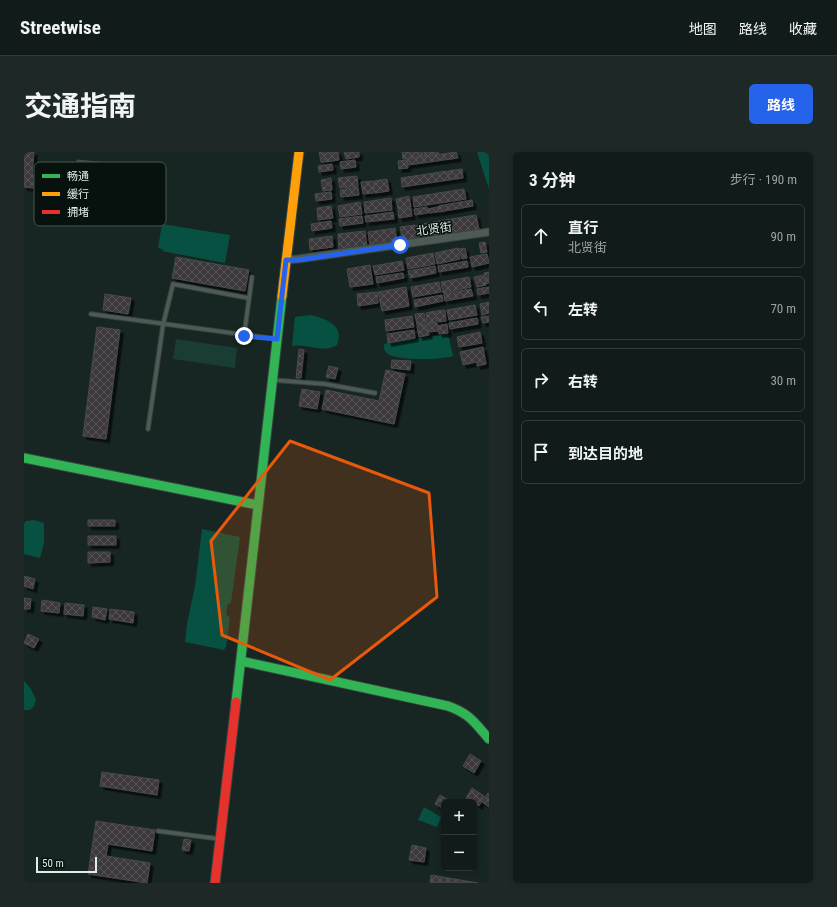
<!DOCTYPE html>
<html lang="zh">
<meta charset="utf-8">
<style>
:root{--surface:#111c1a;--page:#1e2927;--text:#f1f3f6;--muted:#9ca1a2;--line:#303a39;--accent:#2563eb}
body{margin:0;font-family:"Roboto Condensed","Noto Sans SC",sans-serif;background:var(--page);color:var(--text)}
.controls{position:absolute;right:12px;bottom:12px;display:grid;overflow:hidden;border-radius:6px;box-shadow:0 2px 6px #0003}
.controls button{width:36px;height:36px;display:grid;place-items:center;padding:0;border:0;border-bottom:1px solid var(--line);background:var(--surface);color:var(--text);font:20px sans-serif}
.scale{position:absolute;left:12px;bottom:10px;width:61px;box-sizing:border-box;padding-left:4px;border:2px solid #ddede8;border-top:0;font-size:11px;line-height:14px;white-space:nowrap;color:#ddede8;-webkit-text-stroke:3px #07120e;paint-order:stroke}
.stop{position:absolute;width:12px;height:12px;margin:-9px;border:3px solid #2563eb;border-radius:50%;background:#fff}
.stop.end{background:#2563eb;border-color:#fff;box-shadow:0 1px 4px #0008}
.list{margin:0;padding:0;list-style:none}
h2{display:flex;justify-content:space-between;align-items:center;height:52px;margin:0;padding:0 16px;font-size:17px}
h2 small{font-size:13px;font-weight:400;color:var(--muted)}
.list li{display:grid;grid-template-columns:26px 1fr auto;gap:12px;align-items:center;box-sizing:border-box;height:64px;margin:0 8px 8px;padding:0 8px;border:1px solid var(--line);border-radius:6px}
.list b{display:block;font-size:15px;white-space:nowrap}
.list p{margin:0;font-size:13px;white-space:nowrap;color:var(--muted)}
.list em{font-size:13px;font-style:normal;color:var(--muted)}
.icon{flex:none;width:22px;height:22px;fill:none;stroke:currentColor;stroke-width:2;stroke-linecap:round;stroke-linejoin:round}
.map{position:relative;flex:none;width:465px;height:731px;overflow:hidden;border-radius:6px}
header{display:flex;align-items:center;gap:24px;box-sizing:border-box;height:56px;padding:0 20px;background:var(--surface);border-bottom:1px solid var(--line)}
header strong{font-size:19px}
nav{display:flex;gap:22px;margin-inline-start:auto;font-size:14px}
.intro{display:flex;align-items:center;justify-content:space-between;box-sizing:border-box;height:96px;padding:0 24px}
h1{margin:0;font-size:28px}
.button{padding:10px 18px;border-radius:6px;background:var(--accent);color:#fff;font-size:14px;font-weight:700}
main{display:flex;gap:24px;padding:0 24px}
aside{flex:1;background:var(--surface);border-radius:6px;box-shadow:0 2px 6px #0003}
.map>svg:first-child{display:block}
.pitch{fill:#193d33}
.water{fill:#065142}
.building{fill:url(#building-cross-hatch);stroke:#484b4a;filter:url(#shadow)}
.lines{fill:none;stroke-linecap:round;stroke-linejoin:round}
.lane-casing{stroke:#37433f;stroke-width:5.5}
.street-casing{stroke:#37433f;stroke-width:9}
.fast-casing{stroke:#37433f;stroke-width:11}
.slow-casing{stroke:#37433f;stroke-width:11}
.jam-casing{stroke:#37433f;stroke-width:11}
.lane{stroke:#4e5a56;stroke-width:3.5}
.street{stroke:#4e5a56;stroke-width:7}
.fast{stroke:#30b455;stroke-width:9}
.slow{stroke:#ff9f0a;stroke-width:9}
.jam{stroke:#e5322d;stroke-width:9}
.route{stroke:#2563eb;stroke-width:5}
.marked{fill:#e8590c;fill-opacity:0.2;stroke:#e8590c;stroke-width:3;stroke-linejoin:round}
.labels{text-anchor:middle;stroke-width:3;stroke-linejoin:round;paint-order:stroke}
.street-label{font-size:12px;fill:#ddede8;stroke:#07120e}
.key{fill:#07120e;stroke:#47544f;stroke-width:1}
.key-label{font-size:11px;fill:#ddede8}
</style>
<header>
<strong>Streetwise</strong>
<nav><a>地图</a><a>路线</a><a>收藏</a></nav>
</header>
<div class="intro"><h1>交通指南</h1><a class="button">路线</a></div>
<main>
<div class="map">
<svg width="465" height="731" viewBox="0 0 465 731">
<defs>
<pattern id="building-cross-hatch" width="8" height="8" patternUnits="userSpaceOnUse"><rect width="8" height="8" fill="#3e373d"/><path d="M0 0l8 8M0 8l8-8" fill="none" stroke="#595459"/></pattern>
<filter id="shadow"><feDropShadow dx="3.5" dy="3.5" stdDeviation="0" flood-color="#0009"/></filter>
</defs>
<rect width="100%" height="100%" fill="#172622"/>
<!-- pitch -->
<path class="pitch" d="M152 187 213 196 211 216 149 207Z"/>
<!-- water -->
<path class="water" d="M453 0H465V37Z
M138 72 206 83 201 111 138 99 139 97 134 96Z
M287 163C302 167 321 173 313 193 299 202 284 191 268 194L271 165Z
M424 182 429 204C417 208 375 209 364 202 363 201 361 199 360 197V192Z
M10 368 20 371V391L16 406 0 402V372L2 369Z
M178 377 216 385 207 451 204 452 202 462 206 466 202 495 200 498 161 490 163 472 171 434Z
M0 529 7 537 12 548 10 554 6 558H0Z
M400 655 417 665 413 675 394 668Z"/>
<!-- building -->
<path class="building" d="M0 0H10L8 23 37 26 36 39 0 35Z
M295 0H299L301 10H297Z
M314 0 315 8 302 10 300 1Z
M320 0H335V5L322 7Z
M378 0H398L399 4 379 7Z
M400 0H414L415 2 400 4Z
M432 0 434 6 384 13 383 7Z
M53 8 105 13 102 47 50 41Z
M331 8 332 15 317 17 316 10Z
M383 8 384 16 375 17 374 9Z
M308 12 309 18 295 20 294 14Z
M438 17 439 26 425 28 424 19Z
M423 19 425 28 378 35 377 26Z
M333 24 334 34 316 36 314 26Z
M307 26 308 38 299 39 297 28Z
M363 27 365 39 351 41 350 29Z
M349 29 350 41 339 42 337 30Z
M334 35 335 43 317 45 316 38Z
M440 37 442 47 390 55 389 45Z
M307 40 308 47 292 49 291 42Z
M385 44 387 55 374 57 372 47Z
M367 46 368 58 341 61 340 50Z
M448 48 449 54 415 60 414 54Z
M336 50 338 62 316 65 314 54Z
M307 54 309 66 294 68 293 56Z
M403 55 404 61 391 63 390 57Z
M413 55 414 60 405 61 404 57Z
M387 56 388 64 375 66 374 58Z
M369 60 370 67 342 70 341 64Z
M452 63 455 77 429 81 427 67Z
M338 64 339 71 316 74 315 67Z
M426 67 428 82 395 87 393 73Z
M307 69 308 76 288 79 287 72Z
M391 73 393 87 379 90 376 75Z
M371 76 373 90 346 94 344 80Z
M341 79 343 95 315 98 314 82Z
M308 84 309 95 286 98 285 87Z
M461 90 463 100 457 101 455 91Z
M434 96 436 107 413 112 411 101Z
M441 96 443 106 438 107 435 97Z
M409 101 411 112 384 117 382 106Z
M463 102 465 111 448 115 446 105Z
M152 105 225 118 221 139 148 126Z
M378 109 380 118 351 123 349 114Z
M443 109 444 115 415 120 414 114Z
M346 113 349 132 326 135 323 117Z
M411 114 412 121 386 126 384 119Z
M465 120V131L462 132 460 121Z
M379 121 380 126 353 131 352 125Z
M459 123 462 133 453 135 450 125Z
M445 125 447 135 419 141 417 130Z
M415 130 417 140 389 145 387 135Z
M382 135 385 154 358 159 354 140Z
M465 135V141L454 143 453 137Z
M447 137 449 144 421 149 420 142Z
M353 140 354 151 334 154 333 142Z
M81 142 107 146 104 162 79 158Z
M418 143 419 149 391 155 390 148Z
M465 150V161L458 163 456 152Z
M451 153 453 163 425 168 423 158Z
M421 158 422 169 414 170 412 159Z
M411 159 413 170 403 171 402 161Z
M400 161 402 172 393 173 391 162Z
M388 164 390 175 362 179 361 168Z
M465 164V170L459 171 457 165Z
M453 166 454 172 426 177 425 171Z
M413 171 414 179 404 180 403 172Z
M423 172 424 181 415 182 413 174Z
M403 173 405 183 395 185 393 174Z
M73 175 96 178 82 287 59 284Z
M390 178 391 186 364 191 363 182Z
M456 180 458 191 435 195 433 185Z
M459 195 462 212 453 214V210L439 213 436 200Z
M275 197 280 198 277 226H272Z
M368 208 387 209 386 218 367 216Z
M305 214 314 216 311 227 302 225Z
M362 218 381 222 370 272 298 257 302 238 355 249Z
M278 237 296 240 293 257 275 254Z
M64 368H91V374H64Z
M64 384H92V393H64Z
M64 400H86V410L64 411Z
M0 424 11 427 9 437 0 434Z
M0 446 7 447 6 457H0Z
M18 448 36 451 35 461 17 459Z
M41 451 60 453 59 464 40 462Z
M69 455 83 457 81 468 68 465Z
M86 457 110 460 109 471 85 467Z
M4 482 15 487 10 496 0 491Z
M446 602 457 609 450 621 439 614Z
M78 620 135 628 133 643 76 634Z
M448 636 460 644 455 654 442 646Z
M464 641 465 642V655L458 650Z
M416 643 428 650H420V657L411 652Z
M72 669 131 678 128 699 84 692 82 704 126 711 123 731 64 722Z
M160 687 167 688 165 699 158 698Z
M388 693 402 696 400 710 385 708Z
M407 723 454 731H406Z"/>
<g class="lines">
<!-- lane casing -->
<g class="lane-casing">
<path id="lane" d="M67 162 253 187
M220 184 228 125
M249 228 301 232 351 241
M124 277 139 173 149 132 224 146
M134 679 196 687"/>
</g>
<!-- street casing -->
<g class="street-casing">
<path id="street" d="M262 108 274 107 465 80"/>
</g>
<!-- fast casing -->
<g class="fast-casing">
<path id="fast" d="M0 306 234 353
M217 509 424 554C446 562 450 570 465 587
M212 550 258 144"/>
</g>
<!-- slow casing -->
<g class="slow-casing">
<path id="slow" d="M258 144 275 0"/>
</g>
<!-- jam casing -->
<g class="jam-casing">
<path id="jam" d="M191 731 212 550"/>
</g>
<!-- lane -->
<use href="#lane" class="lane"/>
<!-- street -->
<use href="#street" class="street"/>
<!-- fast -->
<use href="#fast" class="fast"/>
<!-- slow -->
<use href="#slow" class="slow"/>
<!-- jam -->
<use href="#jam" class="jam"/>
</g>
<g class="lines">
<!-- route -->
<path class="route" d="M220 184 253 187 262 108H274L376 93"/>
</g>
<!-- marked area -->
<path class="marked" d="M266 289 405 341 413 445 306 528 198 483 187 389Z"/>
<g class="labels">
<!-- street labels -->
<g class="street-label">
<text transform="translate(410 77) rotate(-8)" y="4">北贤街</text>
</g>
</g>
<!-- legend -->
<rect x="10" y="10" width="132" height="64" rx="6" class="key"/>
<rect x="18" y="22" width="18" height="4" fill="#30b455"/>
<rect x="18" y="40" width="18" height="4" fill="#ff9f0a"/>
<rect x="18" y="58" width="18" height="4" fill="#e5322d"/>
<g class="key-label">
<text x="43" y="28">畅通</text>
<text x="43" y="46">缓行</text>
<text x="43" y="64">拥堵</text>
</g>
</svg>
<div class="controls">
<button>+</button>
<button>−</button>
</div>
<div class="scale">50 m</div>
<div class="stop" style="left:376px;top:93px"></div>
<div class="stop end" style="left:220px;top:184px"></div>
</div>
<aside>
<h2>3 分钟<small>步行 · 190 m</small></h2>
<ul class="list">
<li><svg class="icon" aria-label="ahead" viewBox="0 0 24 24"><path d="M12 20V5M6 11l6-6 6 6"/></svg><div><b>直行</b><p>北贤街</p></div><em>90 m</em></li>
<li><svg class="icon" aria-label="left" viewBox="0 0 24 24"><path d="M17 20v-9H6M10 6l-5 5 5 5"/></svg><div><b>左转</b></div><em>70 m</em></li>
<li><svg class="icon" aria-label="right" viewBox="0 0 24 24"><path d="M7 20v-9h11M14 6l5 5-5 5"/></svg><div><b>右转</b></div><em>30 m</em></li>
<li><svg class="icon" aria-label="arrive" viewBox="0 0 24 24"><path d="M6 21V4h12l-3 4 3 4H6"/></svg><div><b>到达目的地</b></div></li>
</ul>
</aside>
</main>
